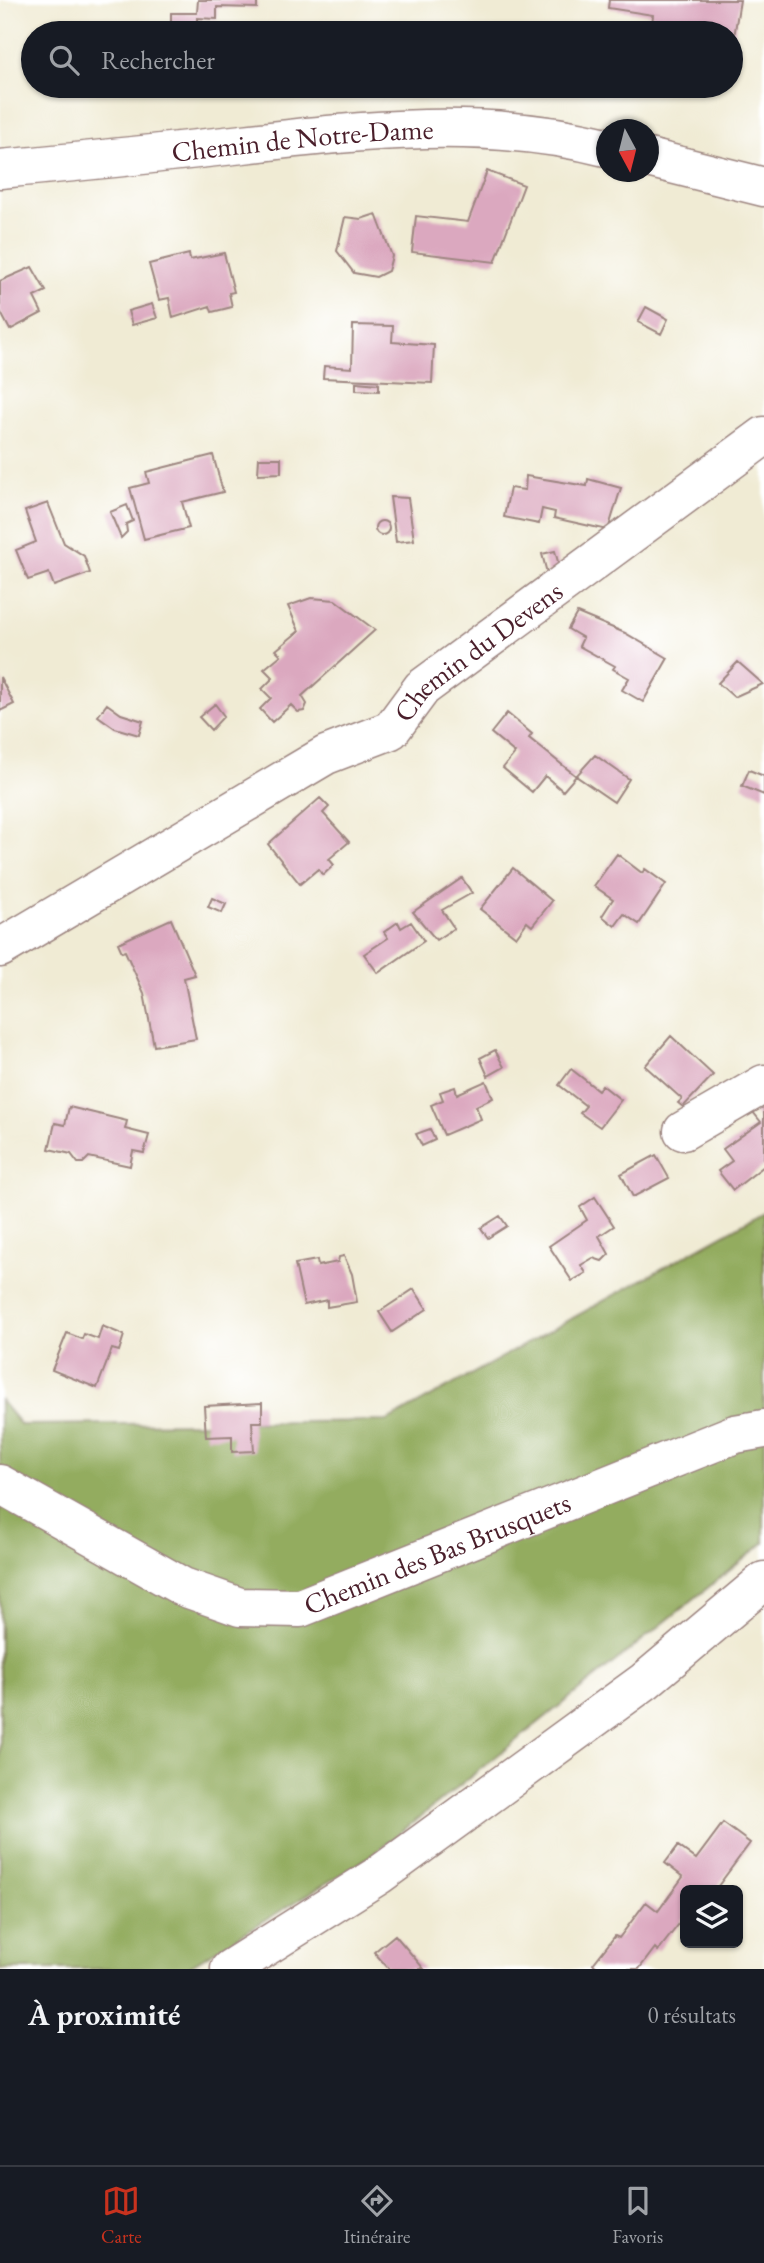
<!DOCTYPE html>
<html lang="fr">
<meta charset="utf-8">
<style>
:root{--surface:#171b24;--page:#20242c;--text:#f1f3f6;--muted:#9ea1a6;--line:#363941;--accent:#c8321e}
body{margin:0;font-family:"EB Garamond",serif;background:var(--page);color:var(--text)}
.controls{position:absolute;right:21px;bottom:21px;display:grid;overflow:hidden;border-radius:10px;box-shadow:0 2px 5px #0004}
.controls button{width:63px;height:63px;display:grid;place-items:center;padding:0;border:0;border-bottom:2px solid var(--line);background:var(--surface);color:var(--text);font:35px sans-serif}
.compass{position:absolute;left:596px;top:119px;width:63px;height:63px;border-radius:50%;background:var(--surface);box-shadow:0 2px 5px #0004;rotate:173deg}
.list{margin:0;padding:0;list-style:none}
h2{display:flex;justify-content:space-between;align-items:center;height:91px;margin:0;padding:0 28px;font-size:30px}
h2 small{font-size:23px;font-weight:400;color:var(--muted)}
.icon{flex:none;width:38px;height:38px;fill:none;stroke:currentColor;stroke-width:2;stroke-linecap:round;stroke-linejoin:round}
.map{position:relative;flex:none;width:764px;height:1969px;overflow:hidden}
.search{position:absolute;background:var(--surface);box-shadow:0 2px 5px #0004;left:21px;right:21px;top:21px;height:77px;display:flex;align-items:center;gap:18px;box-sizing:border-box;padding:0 24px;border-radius:38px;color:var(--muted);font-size:26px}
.sheet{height:196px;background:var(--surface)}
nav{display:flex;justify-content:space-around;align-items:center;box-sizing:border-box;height:98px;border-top:2px solid var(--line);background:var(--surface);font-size:19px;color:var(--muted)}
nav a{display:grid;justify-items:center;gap:4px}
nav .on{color:var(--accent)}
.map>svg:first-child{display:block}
.forest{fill:#93ac5e;stroke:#6e6644;stroke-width:2}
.building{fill:#dba8bf}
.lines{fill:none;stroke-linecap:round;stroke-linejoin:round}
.minor-casing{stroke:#9d8580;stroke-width:41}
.minor{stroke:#fff;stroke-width:38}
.labels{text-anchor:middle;stroke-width:6;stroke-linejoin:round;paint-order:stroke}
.street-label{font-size:28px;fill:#4a1f2b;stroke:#fff}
</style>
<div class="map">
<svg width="764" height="1969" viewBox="0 0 764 1969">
<rect width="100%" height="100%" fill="#fff"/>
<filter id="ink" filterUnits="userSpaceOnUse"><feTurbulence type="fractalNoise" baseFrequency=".0143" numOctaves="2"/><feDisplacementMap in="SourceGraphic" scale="14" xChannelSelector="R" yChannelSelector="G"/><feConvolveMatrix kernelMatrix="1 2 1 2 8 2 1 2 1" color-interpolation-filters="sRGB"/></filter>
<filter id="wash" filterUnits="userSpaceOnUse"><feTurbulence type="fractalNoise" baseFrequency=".00686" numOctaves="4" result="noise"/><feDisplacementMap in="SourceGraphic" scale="28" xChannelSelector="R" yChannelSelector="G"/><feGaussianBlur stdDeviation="1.57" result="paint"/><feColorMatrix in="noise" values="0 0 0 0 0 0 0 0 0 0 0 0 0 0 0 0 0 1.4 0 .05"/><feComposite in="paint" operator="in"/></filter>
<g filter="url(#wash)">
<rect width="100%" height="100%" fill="#f0ebd4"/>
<!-- forest -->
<path class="forest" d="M764 1212V1543L371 1856 185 1969H0V1400L21 1425 387 1421Z"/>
<g id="blocks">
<!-- building -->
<path class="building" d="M198 0H257V8L217 7V19L197 18V33H171V13H197Z
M609 0H740L734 37 731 33 652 26 653 15 608 8Z
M487 171 524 185 495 262 412 252 416 216 468 222Z
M376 214 392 256 388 271 376 277 354 273 337 251 345 217 361 219Z
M224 253 234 292 229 293 232 307 212 312 210 306 173 318 169 298 159 300 149 264 189 254 190 260Z
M32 267 46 291 34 297 42 313 10 330 0 311V281Z
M152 304 157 318 132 325 128 311Z
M646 307 668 319 661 334 638 322Z
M353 325 393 326 392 342 434 345 432 383 323 378 324 366 352 368Z
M356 382 379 384V391L356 390Z
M213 455 223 492 182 502 189 528 144 539 130 488 149 483 146 472Z
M259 458H281V473L258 474Z
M526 476 587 486 588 479 621 488 608 530 554 518 555 512 542 509 539 524 504 517 510 488 525 490Z
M390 497 408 498 414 540 396 542Z
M48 503 64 543 84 556 90 573 54 586 49 573 28 580 16 550 36 542 25 511Z
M127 505 133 521 126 524 127 532 121 538 110 512Z
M375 528a7 7 0 1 1 14 0a7 7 0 1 1-14 0Z
M555 551 560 569 547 573 542 554Z
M311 598 335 600 375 630 302 696 307 704 304 711 298 712 291 705 272 722 260 709 271 698 262 689 273 678 264 669 281 655 276 650 299 631 288 606Z
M577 613 625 633 668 658 643 702 622 690 629 678 613 669 615 666 579 646 583 638 568 629Z
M738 662 763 684 734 697 718 683Z
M0 677 14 704 0 711Z
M107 704 121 714 143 721 139 735 115 728 98 716Z
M215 704 224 716 211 730 199 717Z
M507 713 532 734 529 738 576 776 563 791 545 776 532 792 503 768 515 753 491 733Z
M595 755 629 779 614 802 576 776Z
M749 770 764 776V795L742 786Z
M320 798 329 807 323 813 349 842 329 859 334 865 323 875 318 869 300 884 268 844Z
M617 854 642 873 645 869 666 884 639 924 624 914 615 926 602 916 613 899 594 886Z
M513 868 552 901 532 926 527 922 516 937 480 909Z
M462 878 472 893 442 910 454 928 436 940 413 912Z
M212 898 226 904 222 913 208 907Z
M171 919 195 975 184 978 196 1039 154 1046 144 993 125 951 122 952 118 943Z
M398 922 401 928 411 922 424 941 378 973 364 954 388 938 384 932Z
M671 1036 713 1075 683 1107 678 1103 682 1099 645 1066Z
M495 1050 504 1067 488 1076 480 1058Z
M571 1069 598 1090 602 1085 621 1100 600 1127 580 1113 586 1106 559 1085Z
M486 1081 493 1098 476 1106 481 1119 444 1135 431 1105 443 1100 440 1092 455 1087 457 1094Z
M764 1104V1166L733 1190 718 1171 732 1161 723 1149 761 1122 753 1112Z
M69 1107 127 1121 125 1129 149 1135 144 1153 133 1151 130 1166 89 1157 83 1163H78L71 1154 49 1149 55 1123 65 1125Z
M430 1129 435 1140 422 1146 416 1134Z
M656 1155 669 1178 633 1197 621 1174Z
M595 1197 614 1226 599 1236 609 1254 602 1261 593 1258 581 1265 586 1273 572 1281 549 1246 587 1220 580 1207Z
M500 1216 507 1226 488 1238 481 1228Z
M344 1256 352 1274 357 1302 327 1307V1300L304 1305 295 1264 317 1260 318 1266 338 1262 339 1257Z
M414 1289 427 1309 392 1332 379 1312Z
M102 1326 124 1335 119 1351 112 1349 97 1388 52 1370 67 1333 82 1339 84 1334 98 1339Z
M262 1403V1422H252L254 1451 232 1452V1436L206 1437 204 1406Z
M723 1823 750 1843 715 1890H685V1916L658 1951 655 1948 639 1969H600L593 1964 615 1936 619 1938 646 1902 658 1911 683 1877 665 1863 678 1846 696 1859Z
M395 1935 424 1969H389L374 1952Z"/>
</g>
</g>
<g filter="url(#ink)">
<use href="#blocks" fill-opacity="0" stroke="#9d8580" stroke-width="2"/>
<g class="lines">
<!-- minor casing -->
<g class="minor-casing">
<g id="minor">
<path d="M648 158 764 187"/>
<path id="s1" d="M0 169C81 162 162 153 243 144 364 130 486 117 606 147"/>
<path id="s2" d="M0 948 326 755 391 730 422 688 764 436"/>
<path d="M683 1131 764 1084"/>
<path id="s3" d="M0 1484 183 1587 240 1607 300 1608 735 1434 764 1429"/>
<path d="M230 1969 379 1875 645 1681 764 1581"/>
</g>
</g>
<!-- minor -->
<use href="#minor" class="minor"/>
</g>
</g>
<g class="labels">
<!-- street labels -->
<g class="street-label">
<text dy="10" stroke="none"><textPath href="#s1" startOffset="304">Chemin de Notre-Dame</textPath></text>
<text dy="10" stroke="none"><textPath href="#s2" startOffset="567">Chemin du Devens</textPath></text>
<text dy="10" stroke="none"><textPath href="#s3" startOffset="478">Chemin des Bas Brusquets</textPath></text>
</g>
</g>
</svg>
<div class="controls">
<button><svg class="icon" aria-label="layers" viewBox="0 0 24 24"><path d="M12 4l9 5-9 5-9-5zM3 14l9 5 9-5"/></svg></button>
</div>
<svg class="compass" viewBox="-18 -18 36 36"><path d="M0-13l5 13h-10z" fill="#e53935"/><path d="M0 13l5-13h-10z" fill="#9ea1a6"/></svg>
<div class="search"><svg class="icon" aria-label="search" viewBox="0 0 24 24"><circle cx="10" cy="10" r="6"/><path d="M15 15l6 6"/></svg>Rechercher</div>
</div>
<section class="sheet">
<h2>À proximité<small>0 résultats</small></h2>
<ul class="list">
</ul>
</section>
<nav>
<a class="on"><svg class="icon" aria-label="map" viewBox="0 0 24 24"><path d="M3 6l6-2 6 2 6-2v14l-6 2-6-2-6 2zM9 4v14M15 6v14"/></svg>Carte</a>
<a><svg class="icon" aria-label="directions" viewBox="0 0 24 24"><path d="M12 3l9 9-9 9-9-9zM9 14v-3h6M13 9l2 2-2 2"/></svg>Itinéraire</a>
<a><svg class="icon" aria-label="saved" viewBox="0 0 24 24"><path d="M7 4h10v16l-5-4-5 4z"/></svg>Favoris</a>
</nav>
